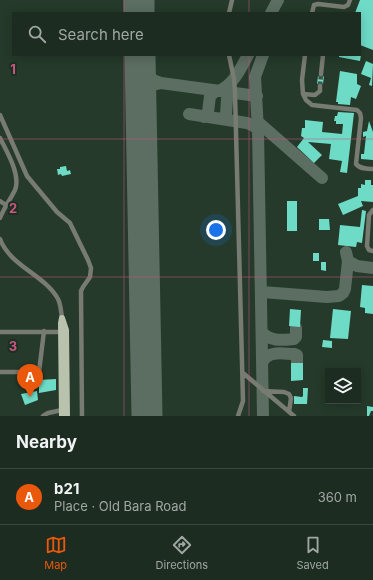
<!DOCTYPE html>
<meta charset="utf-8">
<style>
:root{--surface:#1c2c20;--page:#29382d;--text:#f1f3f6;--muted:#a0a7a5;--line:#3a483e;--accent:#ea580c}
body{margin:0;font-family:Inter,sans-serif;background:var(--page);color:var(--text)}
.controls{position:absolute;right:12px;bottom:12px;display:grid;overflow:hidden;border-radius:0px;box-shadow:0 2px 10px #0003}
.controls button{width:36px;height:36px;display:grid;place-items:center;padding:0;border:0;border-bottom:1px solid var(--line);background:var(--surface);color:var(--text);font:20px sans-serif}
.you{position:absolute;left:216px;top:230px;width:14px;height:14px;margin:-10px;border:3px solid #fff;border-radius:50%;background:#1a73e8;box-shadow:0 0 0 6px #1a73e833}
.badge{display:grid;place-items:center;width:26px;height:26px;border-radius:50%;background:var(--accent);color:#fff;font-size:13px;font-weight:700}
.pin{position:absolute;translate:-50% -33px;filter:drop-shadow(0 1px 2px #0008)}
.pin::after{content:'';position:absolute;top:21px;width:14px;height:12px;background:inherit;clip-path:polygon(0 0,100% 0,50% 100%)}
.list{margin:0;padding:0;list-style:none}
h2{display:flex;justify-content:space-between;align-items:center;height:52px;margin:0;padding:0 16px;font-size:17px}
h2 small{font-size:13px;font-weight:400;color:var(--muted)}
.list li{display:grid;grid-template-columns:26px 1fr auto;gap:12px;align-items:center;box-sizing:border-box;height:56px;padding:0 16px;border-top:1px solid var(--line)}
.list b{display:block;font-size:15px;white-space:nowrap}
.list p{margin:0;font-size:13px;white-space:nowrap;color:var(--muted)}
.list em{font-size:13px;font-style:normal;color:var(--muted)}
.icon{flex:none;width:22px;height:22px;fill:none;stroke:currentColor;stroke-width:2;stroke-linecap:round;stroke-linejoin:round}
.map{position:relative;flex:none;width:373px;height:416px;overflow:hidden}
.search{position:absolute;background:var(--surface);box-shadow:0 2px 10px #0003;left:12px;right:12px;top:12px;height:44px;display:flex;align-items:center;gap:10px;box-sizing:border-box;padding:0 14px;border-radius:0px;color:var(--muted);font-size:15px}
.sheet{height:108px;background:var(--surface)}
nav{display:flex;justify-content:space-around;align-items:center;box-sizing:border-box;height:56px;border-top:1px solid var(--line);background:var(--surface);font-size:11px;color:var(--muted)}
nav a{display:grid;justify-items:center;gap:2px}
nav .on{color:var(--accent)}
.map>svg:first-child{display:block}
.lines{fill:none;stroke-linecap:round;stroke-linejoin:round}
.taxiway{stroke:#5c6e61;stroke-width:12}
.runway{stroke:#5c6e61;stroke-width:31}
.building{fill:#6edbc7}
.minor-tunnel{stroke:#405446;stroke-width:4.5;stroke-dasharray:4.5 2;stroke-linecap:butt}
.minor{stroke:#777b71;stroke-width:4.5}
.major{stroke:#b8c2ad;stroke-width:6}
.grid{fill:none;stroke:#ca5682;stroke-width:1;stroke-opacity:0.55}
.grid-label{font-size:13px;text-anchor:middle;font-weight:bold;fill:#ca5682;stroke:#1b2f22;stroke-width:4;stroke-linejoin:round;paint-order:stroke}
</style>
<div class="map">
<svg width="373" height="416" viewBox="0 0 373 416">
<rect width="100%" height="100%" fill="#253a2b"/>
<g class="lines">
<!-- taxiway -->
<path class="taxiway" d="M271 13 278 0
M263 55 255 77 258 130 263 416
M140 70 155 81 161 83 257 96
M141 90 145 87 161 83
M218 91C233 86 241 68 248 55
M189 114 247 123 254 126 258 130
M204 117 208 112 210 96 216 91
M221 119 226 115 227 99 232 93
M258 122 322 178
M348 261 357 266 373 268
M262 292 327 297 339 296 343 293 345 289 348 261 346 252
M262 332C270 342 283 340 294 339L296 337V328
M263 361C270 350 283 354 295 354L297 355V362"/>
<!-- runway -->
<path class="runway" d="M139 0V13
M140 55 147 416"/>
</g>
<!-- building -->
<path class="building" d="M360 0H373V50L360 45V13H355Z
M339 55H361L360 61 339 57Z
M366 61 373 64 372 86 369 85 371 78 361 74Z
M340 71 357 74V84L361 86 356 99 351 97 350 105 338 104V102H336Z
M318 76 321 78 324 76 323 84 320 82 317 84Z
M338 112 354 113 347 173 340 172 342 161 329 159 331 144 308 142 322 155 314 163 297 147 304 138 301 136 302 128H305V120L323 122 322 132 342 134 343 124H336V121H334L335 116H337Z
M369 121 373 132V160L361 159V154H364L366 136 363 137V132L367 131Z
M66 166 67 171 70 170 71 174 62 176 61 174 58 175 57 169H60V167Z
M365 180H371V185H373V202L361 201 363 206 343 215 338 204 358 196V188H361V184L365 185Z
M287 201H297V231H287Z
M362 210 366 211 362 243 357 242 356 247 338 245 340 225 360 227Z
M319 219H329L330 230H319Z
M313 253H319V261H313Z
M321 262H326V271L321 270Z
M362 285 373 286V314L365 313V308L360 307Z
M290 309 301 310 300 327 289 326Z
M333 309 351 311 348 339 330 338Z
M323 340 332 341V348L322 347Z
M291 363H303V380L291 381Z
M56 379V390L39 393V380Z
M303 388H308L307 404H294V396L302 397 303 396Z
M37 391 38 400 25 405 21 394Z
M367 406 373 407V411H371L369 416H367Z"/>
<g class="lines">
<!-- minor-tunnel -->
<path class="minor-tunnel" d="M320 86 321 74"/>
<!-- minor -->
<path class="minor" d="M229 13 232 0
M312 13 314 5 318 4 344 7 348 5 350 0
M229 55 234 79 235 93 243 401 238 416
M305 55 302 80 303 94 306 100 312 105 357 110 360 113 361 118 356 164C360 169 367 169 373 169
M321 74 323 55
M303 94 315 95 320 91V86
M0 115 27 176 57 212 70 223 88 260 91 268 90 277 83 287 81 291 82 416
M0 138C7 152 21 175 15 190 10 200 4 208 0 218
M0 201 6 205
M373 210 369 215 367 246 369 250 373 251
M0 239C10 266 45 275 58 299 61 305 61 312 62 318
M0 332H61
M0 372H39L44 331
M243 373 294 416
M263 391 284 392 289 394 291 398 289 412
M43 416 48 413 62 410"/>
<!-- major -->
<path class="major" d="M62 318 66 330 67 416
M62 416 61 323 62 318"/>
</g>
<!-- grid -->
<path class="grid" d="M124 0V13M249 0V13M124 55V416M249 55V416M0 139H373M0 277H373"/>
<g class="grid-label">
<text x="13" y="74">1</text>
<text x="13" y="213">2</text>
<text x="13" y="351">3</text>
</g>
</svg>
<div class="controls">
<button><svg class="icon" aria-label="layers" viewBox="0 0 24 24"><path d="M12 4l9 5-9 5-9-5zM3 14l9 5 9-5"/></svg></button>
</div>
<div class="you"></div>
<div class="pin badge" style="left:30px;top:397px">A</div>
<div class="search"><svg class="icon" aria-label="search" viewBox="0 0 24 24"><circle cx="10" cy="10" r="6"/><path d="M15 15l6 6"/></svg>Search here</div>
</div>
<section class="sheet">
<h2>Nearby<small></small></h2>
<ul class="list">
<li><span class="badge">A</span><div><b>b21</b><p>Place · Old Bara Road</p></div><em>360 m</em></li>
</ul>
</section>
<nav>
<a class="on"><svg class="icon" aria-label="map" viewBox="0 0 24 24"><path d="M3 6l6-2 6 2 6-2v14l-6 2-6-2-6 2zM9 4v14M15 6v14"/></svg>Map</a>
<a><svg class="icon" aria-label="directions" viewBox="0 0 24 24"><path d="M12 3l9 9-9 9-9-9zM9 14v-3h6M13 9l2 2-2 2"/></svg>Directions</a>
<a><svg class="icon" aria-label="saved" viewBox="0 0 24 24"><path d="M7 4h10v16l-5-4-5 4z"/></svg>Saved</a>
</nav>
